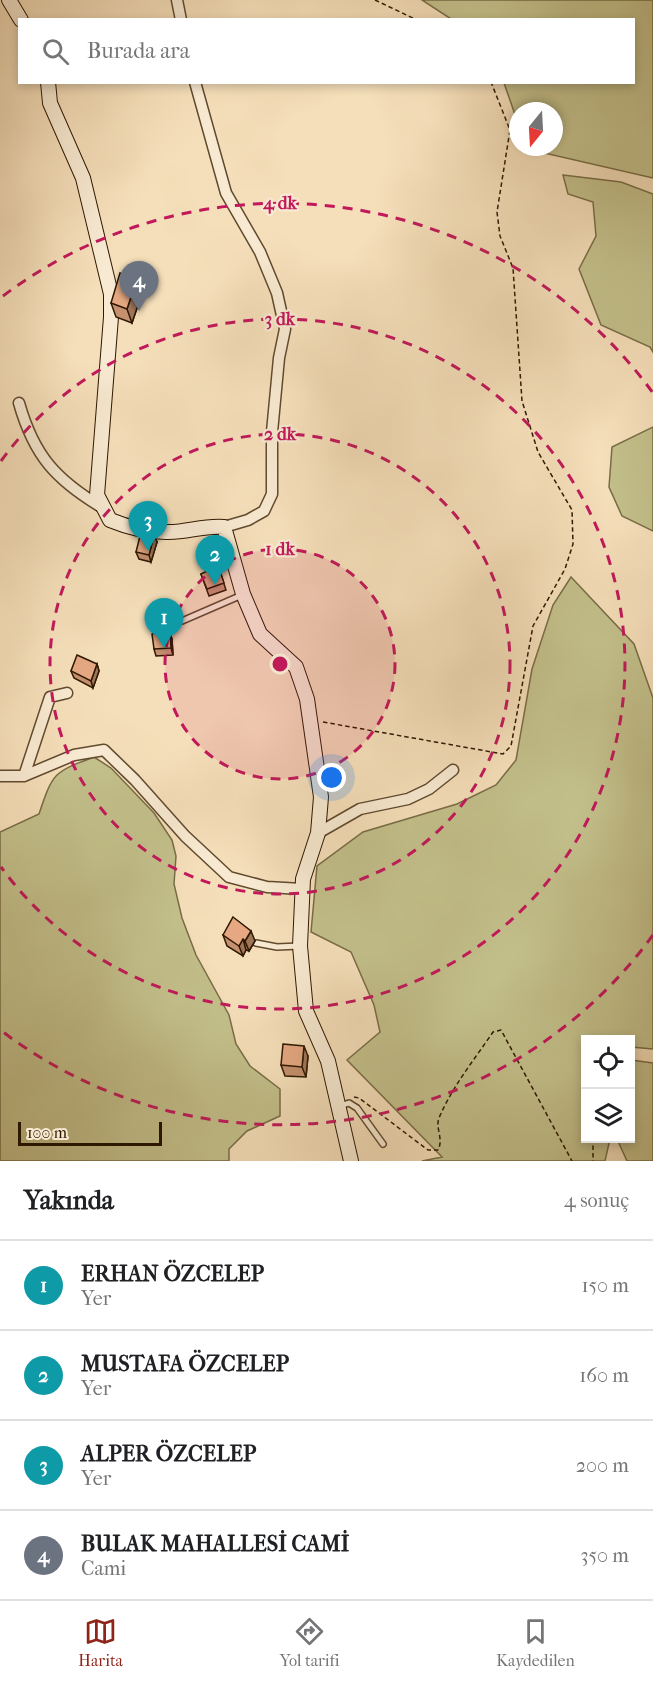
<!DOCTYPE html>
<html lang="tr">
<meta charset="utf-8">
<style>
:root{--surface:#fff;--page:#f6f6f6;--text:#202124;--muted:#757577;--line:#e0e0e0;--accent:#8f2418}
body{margin:0;font-family:"IM FELL French Canon",serif;background:var(--page);color:var(--text)}
.controls{position:absolute;right:18px;bottom:18px;display:grid;overflow:hidden;border-radius:0px;box-shadow:0 3px 9px #0003}
.controls button{width:54px;height:54px;display:grid;place-items:center;padding:0;border:0;border-bottom:2px solid var(--line);background:var(--surface);color:var(--text);font:30px sans-serif}
.compass{position:absolute;left:509px;top:102px;width:54px;height:54px;border-radius:50%;background:var(--surface);box-shadow:0 3px 9px #0003;rotate:198deg}
.scale{position:absolute;left:18px;bottom:15px;width:144px;box-sizing:border-box;padding-left:6px;border:3px solid #2e1800;border-top:0;font-size:16px;line-height:21px;white-space:nowrap;color:#2e1800;-webkit-text-stroke:4px #f8ead2;paint-order:stroke}
.you{position:absolute;left:332px;top:778px;width:21px;height:21px;margin:-15px;border:4px solid #fff;border-radius:50%;background:#1a73e8;box-shadow:0 0 0 9px #1a73e833}
.badge{display:grid;place-items:center;width:39px;height:39px;border-radius:50%;background:var(--accent);color:#fff;font-size:20px;font-weight:700}
.pin{position:absolute;translate:-50% -50px;filter:drop-shadow(0 2px 3px #0008)}
.pin::after{content:'';position:absolute;top:32px;width:21px;height:18px;background:inherit;clip-path:polygon(0 0,100% 0,50% 100%)}
.list{margin:0;padding:0;list-style:none}
h2{display:flex;justify-content:space-between;align-items:center;height:78px;margin:0;padding:0 24px;font-size:26px}
h2 small{font-size:20px;font-weight:400;color:var(--muted)}
.list li{display:grid;grid-template-columns:39px 1fr auto;gap:18px;align-items:center;box-sizing:border-box;height:90px;padding:0 24px;border-top:2px solid var(--line)}
.list b{display:block;font-size:22px;white-space:nowrap}
.list p{margin:0;font-size:20px;white-space:nowrap;color:var(--muted)}
.list em{font-size:20px;font-style:normal;color:var(--muted)}
.icon{flex:none;width:33px;height:33px;fill:none;stroke:currentColor;stroke-width:2;stroke-linecap:round;stroke-linejoin:round}
.map{position:relative;flex:none;width:653px;height:1161px;overflow:hidden}
.search{position:absolute;background:var(--surface);box-shadow:0 3px 9px #0003;left:18px;right:18px;top:18px;height:66px;display:flex;align-items:center;gap:15px;box-sizing:border-box;padding:0 21px;border-radius:0px;color:var(--muted);font-size:22px}
.sheet{height:438px;background:var(--surface)}
nav{display:flex;justify-content:space-around;align-items:center;box-sizing:border-box;height:84px;border-top:2px solid var(--line);background:var(--surface);font-size:16px;color:var(--muted)}
nav a{display:grid;justify-items:center;gap:3px}
nav .on{color:var(--accent)}
.map>svg:first-child{display:block}
.green{fill:#c3c08b;stroke:#786c46;stroke-width:1.5}
.lines{fill:none;stroke-linecap:round;stroke-linejoin:round}
.lane-casing{stroke:#604a2e;stroke-width:8}
.street-casing{stroke:#604a2e;stroke-width:13}
.secondary-casing{stroke:#2e1800;stroke-width:16}
.path{stroke:#2e1800;stroke-width:1.5;stroke-dasharray:4.5 3;stroke-linecap:butt}
.lane{stroke:#f8ead2;stroke-width:5}
.street{stroke:#f8ead2;stroke-width:10}
.secondary{stroke:#f8ead2;stroke-width:14}
.wall{fill:#c59070;stroke:#2e1800;stroke-width:1.5}
.shaded-wall{fill:#a0765b;stroke:#2e1800;stroke-width:1.5}
.building{fill:#e5a882;stroke:#2e1800;stroke-width:1.5}
.ring{fill:none;stroke:#c2185b;stroke-width:3;stroke-dasharray:10 8}
.centre{fill:#c2185b;stroke:#f8ead2;stroke-width:3}
.ring-label{font-size:18px;text-anchor:middle;font-weight:bold;fill:#c2185b;stroke:#f8ead2;stroke-width:4.5;stroke-linejoin:round;paint-order:stroke}
</style>
<div class="map">
<svg width="653" height="1161" viewBox="0 0 653 1161">
<rect width="100%" height="100%" fill="#f5dfba"/>
<filter id="stains"><feTurbulence type="fractalNoise" baseFrequency=".00333" numOctaves="4"/><feColorMatrix values="0 0 0 0 .2 0 0 0 0 .09 0 0 0 0 .02 0 0 0 .5 -.17"/></filter>
<radialGradient id="worn" r=".72"><stop offset=".6" stop-color="#630" stop-opacity="0"/><stop offset="1" stop-color="#630" stop-opacity=".3"/></radialGradient>
<!-- green -->
<path class="green" d="M422 0H653V178L527 149 554 147V111H518V123L504 83 634 82V20L451 19Z
M563 175 621 182 653 194V352L650 347 601 325 579 269 596 236 593 202 568 194Z
M653 427V531L622 516 609 487 612 447Z
M571 577 634 644 653 698V1049L631 1047 630 1040H586L583 1073 586 1075V1138L610 1139 605 1161H422L442 1157 347 1060 380 1032 374 1005 351 952 311 932 317 866 363 832 457 804 496 785 516 760 532 669 553 605Z
M94 757 111 768 154 813 172 840 176 856 174 884 182 918 196 955 229 1015 236 1044 250 1066 280 1089V1116L247 1131 229 1149V1161H0V832L39 814C53 772 54 772 94 757Z
M631 1060 653 1063V1161H627L617 1139 630 1138 631 1099 633 1091 631 1090Z"/>
<g class="lines">
<!-- lane casing -->
<g class="lane-casing">
<path id="lane" d="M182 621 242 595
M256 943 277 947 299 946
M340 1106 349 1103 357 1108 383 1144"/>
</g>
<!-- street casing -->
<g class="street-casing">
<path id="street" d="M177 0 181 20
M195 82 226 193 260 252 277 293 285 329 279 358 272 432V494L264 511 248 520 224 527
M19 403C34 456 56 480 103 508
M0 776H24L74 755 104 750 135 780 185 836 229 877 267 887 302 889
M24 776 50 697 67 693
M318 833 360 809 408 799 429 789 453 770"/>
</g>
<!-- secondary casing -->
<g class="secondary-casing">
<path id="secondary" d="M9 0 21 20
M48 82 50 103 83 178 111 294V317L97 495 110 520C127 527 147 532 166 532 186 533 203 525 224 527L243 594 260 634 296 667 307 699 321 797 318 833 303 879 300 946 306 1011 328 1061 351 1161"/>
</g>
<!-- path -->
<path class="path" d="M375 0 417 20
M323 722 503 754 511 746 533 626 565 569 573 544 572 510 538 452 522 401 513 268 500 236 497 212 510 130 491 82
M354 1097 359 1098 428 1150H438C444 1139 435 1128 439 1118 452 1087 474 1060 493 1032L501 1030 572 1161
M593 1138V1161"/>
<!-- lane -->
<use href="#lane" class="lane"/>
<!-- street -->
<use href="#street" class="street"/>
<!-- secondary -->
<use href="#secondary" class="secondary"/>
</g>
<!-- wall -->
<path class="wall" d="M142 293 132 323 116 317 111 303Z
M157 542 151 562 139 559 136 552Z
M219 568 226 590 209 596 201 574Z
M172 639 173 655 156 656 154 649Z
M97 664 99 671 93 688 74 678 71 671Z
M223 935 255 941 249 951 246 950 243 956 227 946Z
M308 1056 306 1077 285 1076 281 1065Z"/>
<!-- shaded-wall -->
<path class="shaded-wall" d="M137 279 142 293 132 323 127 309Z
M154 535 157 542 151 562 149 555Z
M170 632 172 639 173 655 171 648Z
M97 664 99 671 93 688 91 681Z
M251 931 255 941 249 951 245 941Z
M243 939 246 950 243 956 239 946Z
M304 1046 308 1056 306 1077 302 1067Z"/>
<!-- building -->
<path class="building" d="M120 273 137 279 127 309 111 303Z
M141 532 154 535 149 555 136 552Z
M213 568 214 570 219 568 224 583 207 589 201 574Z
M165 630 170 632 171 648 154 649 152 634Z
M77 655 97 664 91 681 71 671Z
M233 917 251 931 245 941 243 939 239 946 223 935Z
M283 1044 304 1046 302 1067 281 1065Z"/>
<!-- distance rings -->
<circle cx="280" cy="664" r="115" fill="#c2185b" fill-opacity=".12"/>
<g class="ring">
<circle cx="280" cy="664" r="115"/>
<circle cx="280" cy="664" r="230"/>
<path d="M1 461A345 345 0 1 1 1 867"/>
<path d="M653 935A461 461 0 0 1 3 1032M3 296A461 461 0 0 1 653 393"/>
</g>
<circle cx="280" cy="664" r="9" class="centre"/>
<g class="ring-label">
<text x="280" y="209">4 dk</text>
<text x="280" y="325">3 dk</text>
<text x="280" y="440">2 dk</text>
<text x="280" y="555">1 dk</text>
</g>
<rect width="100%" height="100%" filter="url(#stains)"/>
<rect width="100%" height="100%" fill="url(#worn)"/>
</svg>
<div class="controls">
<button><svg class="icon" aria-label="locate" viewBox="0 0 24 24"><circle cx="12" cy="12" r="6"/><path d="M12 2v4M12 18v4M2 12h4M18 12h4"/></svg></button>
<button><svg class="icon" aria-label="layers" viewBox="0 0 24 24"><path d="M12 4l9 5-9 5-9-5zM3 14l9 5 9-5"/></svg></button>
</div>
<svg class="compass" viewBox="-18 -18 36 36"><path d="M0-13l5 13h-10z" fill="#e53935"/><path d="M0 13l5-13h-10z" fill="#757577"/></svg>
<div class="scale">100 m</div>
<div class="you"></div>
<div class="pin badge" style="left:164px;top:648px;background:#0f9aa8">1</div>
<div class="pin badge" style="left:215px;top:585px;background:#0f9aa8">2</div>
<div class="pin badge" style="left:148px;top:551px;background:#0f9aa8">3</div>
<div class="pin badge" style="left:139px;top:311px;background:#6b7280">4</div>
<div class="search"><svg class="icon" aria-label="search" viewBox="0 0 24 24"><circle cx="10" cy="10" r="6"/><path d="M15 15l6 6"/></svg>Burada ara</div>
</div>
<section class="sheet">
<h2>Yakında<small>4 sonuç</small></h2>
<ul class="list">
<li><span class="badge" style="background:#0f9aa8">1</span><div><b>ERHAN ÖZCELEP</b><p>Yer</p></div><em>150 m</em></li>
<li><span class="badge" style="background:#0f9aa8">2</span><div><b>MUSTAFA ÖZCELEP</b><p>Yer</p></div><em>160 m</em></li>
<li><span class="badge" style="background:#0f9aa8">3</span><div><b>ALPER ÖZCELEP</b><p>Yer</p></div><em>200 m</em></li>
<li><span class="badge" style="background:#6b7280">4</span><div><b>BULAK MAHALLESİ CAMİ</b><p>Cami</p></div><em>350 m</em></li>
</ul>
</section>
<nav>
<a class="on"><svg class="icon" aria-label="map" viewBox="0 0 24 24"><path d="M3 6l6-2 6 2 6-2v14l-6 2-6-2-6 2zM9 4v14M15 6v14"/></svg>Harita</a>
<a><svg class="icon" aria-label="directions" viewBox="0 0 24 24"><path d="M12 3l9 9-9 9-9-9zM9 14v-3h6M13 9l2 2-2 2"/></svg>Yol tarifi</a>
<a><svg class="icon" aria-label="saved" viewBox="0 0 24 24"><path d="M7 4h10v16l-5-4-5 4z"/></svg>Kaydedilen</a>
</nav>
